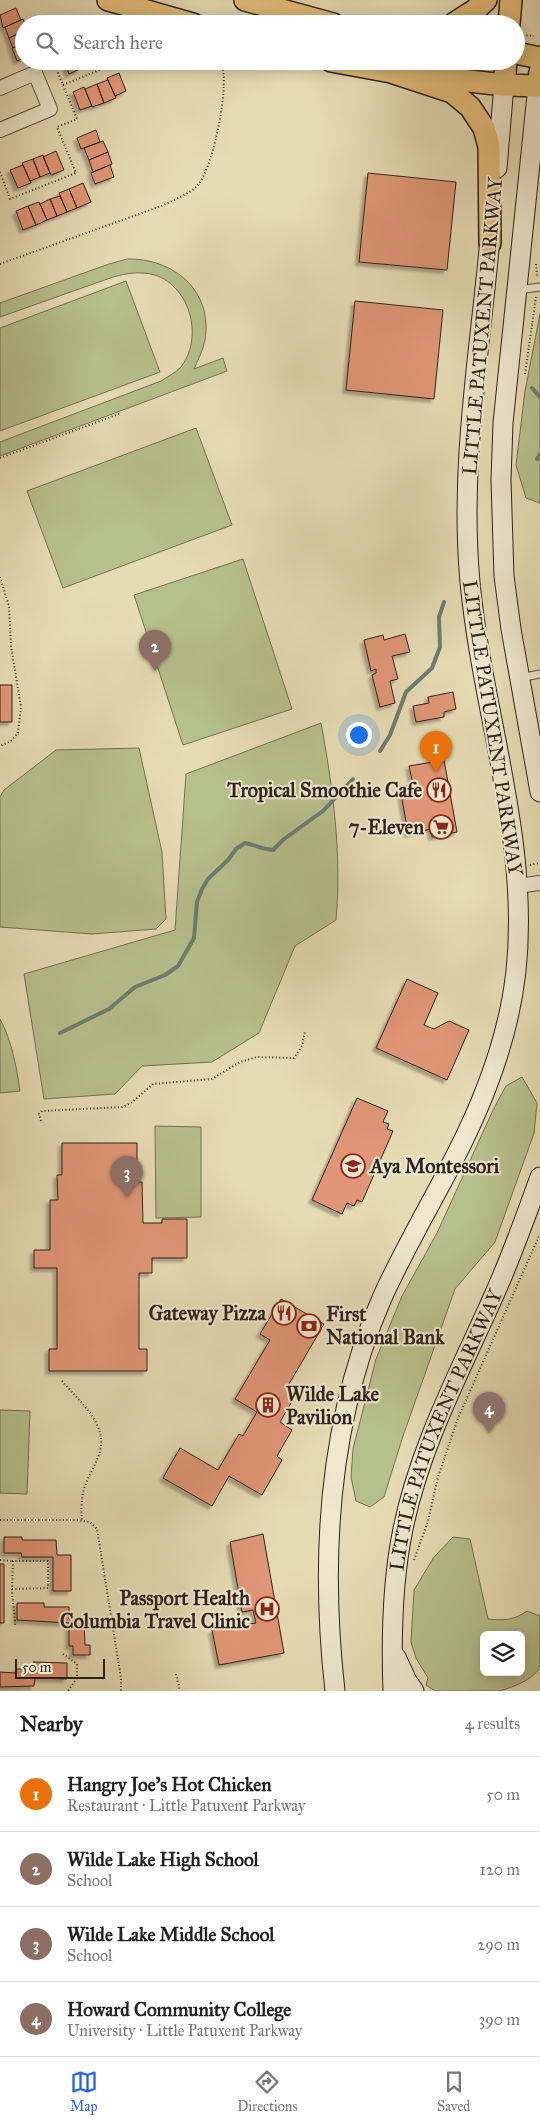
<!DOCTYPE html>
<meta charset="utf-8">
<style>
:root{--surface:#fff;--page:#f6f6f6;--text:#222;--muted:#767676;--line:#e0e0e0;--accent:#2563eb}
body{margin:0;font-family:"IM FELL Great Primer",serif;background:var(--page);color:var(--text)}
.controls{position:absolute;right:15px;bottom:15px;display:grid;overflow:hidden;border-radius:8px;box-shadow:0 2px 12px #0003}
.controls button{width:45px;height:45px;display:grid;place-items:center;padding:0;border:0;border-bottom:1px solid var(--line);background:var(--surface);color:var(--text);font:25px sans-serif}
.scale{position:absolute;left:15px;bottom:12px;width:90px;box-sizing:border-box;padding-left:5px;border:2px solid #2f221a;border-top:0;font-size:14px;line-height:18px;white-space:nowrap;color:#2f221a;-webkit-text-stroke:4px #efe8ce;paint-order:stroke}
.you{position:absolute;left:358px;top:734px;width:18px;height:18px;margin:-12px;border:4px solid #fff;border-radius:50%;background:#1a73e8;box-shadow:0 0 0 8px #1a73e833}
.badge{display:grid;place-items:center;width:32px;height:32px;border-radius:50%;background:var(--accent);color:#fff;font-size:16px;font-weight:700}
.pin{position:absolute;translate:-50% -41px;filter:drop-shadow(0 1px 2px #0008)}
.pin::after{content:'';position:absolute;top:26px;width:18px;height:15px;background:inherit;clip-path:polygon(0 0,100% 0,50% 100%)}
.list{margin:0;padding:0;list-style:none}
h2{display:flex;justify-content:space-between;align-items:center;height:65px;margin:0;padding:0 20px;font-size:21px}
h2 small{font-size:16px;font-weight:400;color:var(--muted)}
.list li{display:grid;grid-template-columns:32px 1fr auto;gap:15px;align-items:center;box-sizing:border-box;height:75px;padding:0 20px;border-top:1px solid var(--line)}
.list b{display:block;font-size:19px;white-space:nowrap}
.list p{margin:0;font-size:16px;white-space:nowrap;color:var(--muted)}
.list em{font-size:16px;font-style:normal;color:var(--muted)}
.icon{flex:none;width:28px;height:28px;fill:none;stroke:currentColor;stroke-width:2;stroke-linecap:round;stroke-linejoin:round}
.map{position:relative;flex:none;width:540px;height:1691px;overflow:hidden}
.search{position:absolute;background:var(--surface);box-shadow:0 2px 12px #0003;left:15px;right:15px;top:15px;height:55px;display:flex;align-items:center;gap:12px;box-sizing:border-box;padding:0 18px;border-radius:28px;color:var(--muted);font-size:19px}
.sheet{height:365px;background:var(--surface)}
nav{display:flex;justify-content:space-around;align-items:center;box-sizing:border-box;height:70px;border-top:1px solid var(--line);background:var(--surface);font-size:14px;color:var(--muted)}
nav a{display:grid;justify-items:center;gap:2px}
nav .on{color:var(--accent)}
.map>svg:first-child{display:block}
.green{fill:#b6c08c;stroke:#727153;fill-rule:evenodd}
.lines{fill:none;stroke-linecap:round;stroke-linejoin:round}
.stream{stroke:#6d7e72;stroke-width:4}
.building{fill:#e19777;stroke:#2f221a;filter:url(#shadow)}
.service-casing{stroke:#5d5040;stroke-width:9}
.minor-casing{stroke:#5d5040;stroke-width:16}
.secondary-casing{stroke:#2f221a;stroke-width:21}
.primary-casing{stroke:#2f221a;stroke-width:24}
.path{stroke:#2f221a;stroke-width:2;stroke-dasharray:1 2.5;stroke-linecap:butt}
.service{stroke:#efe8ce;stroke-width:7}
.minor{stroke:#efe8ce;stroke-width:14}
.secondary{stroke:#efe8ce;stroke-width:19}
.primary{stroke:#e3be7a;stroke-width:21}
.labels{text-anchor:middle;stroke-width:4;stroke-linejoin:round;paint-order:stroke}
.street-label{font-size:20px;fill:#2f221a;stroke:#efe8ce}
.poi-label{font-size:20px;font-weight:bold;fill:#2f221a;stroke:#efe8ce;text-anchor:end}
</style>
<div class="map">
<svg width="540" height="1691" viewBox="0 0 540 1691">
<defs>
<filter id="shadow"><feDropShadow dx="-3.5" dy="3.5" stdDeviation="1" flood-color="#0004"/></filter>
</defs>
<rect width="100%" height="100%" fill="#e6dcb4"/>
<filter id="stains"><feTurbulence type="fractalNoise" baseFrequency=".004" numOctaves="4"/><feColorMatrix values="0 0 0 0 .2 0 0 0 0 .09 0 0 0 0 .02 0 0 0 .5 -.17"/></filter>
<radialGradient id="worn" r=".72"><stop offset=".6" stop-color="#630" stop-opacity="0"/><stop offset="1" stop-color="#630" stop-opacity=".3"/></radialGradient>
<!-- green -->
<path class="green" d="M127 259C173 258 213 290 205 340 203 351 198 359 194 369L223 358 227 371 0 456V442L161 381C167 377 175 373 180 368 204 339 191 287 155 275 140 271 128 273 113 277L0 317V303L109 264Z
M126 281 160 372 0 431V328Z
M540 314V503L526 498 516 465 525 391Z
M196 428 232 525 63 588 27 491Z
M243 559 292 709 183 745 134 595Z
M321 723C333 788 342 855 336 920L295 946 259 1033 212 1062 142 1066 115 1094 44 1099 24 974 175 930 186 774Z
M139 748 162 852 166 919 156 929 92 934 0 927V797L4 790 56 750Z
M0 1019C12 1042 16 1064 20 1091L0 1093Z
M522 1077 537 1103 534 1133 495 1242 455 1289 403 1436 384 1497 370 1507 356 1501 351 1477 353 1449 376 1359 402 1296 437 1233 494 1108 506 1086Z
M155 1126 201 1127V1217L156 1218Z
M0 1410 30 1411 27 1494 0 1493Z
M453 1537 470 1539 488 1619C504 1621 514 1620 527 1611L540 1616C540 1626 540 1659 540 1667 534 1680 512 1687 500 1691H435L426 1685 428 1678 416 1658 411 1642 414 1590 434 1557ZM484 1635H521V1672H484Z"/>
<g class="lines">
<!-- stream -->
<path class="stream" d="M532 388 540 397
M537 459 540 454
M380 751 390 735 406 692 432 668 440 647 439 617 444 602
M60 1033 109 1009 135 987 165 975 178 966 194 938 197 902 202 889 208 879 228 860 236 849 245 843C256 845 261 849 273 850L284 839 323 811 353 779"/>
</g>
<!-- building -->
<path class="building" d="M16 8 21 20 3 28 0 15Z
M23 19 25 24 24 31 9 38 5 27Z
M24 31V43L13 48 9 38Z
M24 43V58L17 61 12 48Z
M64 61H77L80 69 69 74Z
M119 73 126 91 115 96 107 78Z
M108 80 116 98 104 103 97 84Z
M97 84 104 103 92 107 85 89Z
M84 87 92 106 80 110 73 92Z
M96 130 100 142 81 149 77 138Z
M103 141 108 152 89 160 84 148Z
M56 151 64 170 51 175 43 157Z
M108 152 112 164 93 172 89 160Z
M43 155 50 173 40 177 33 159Z
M33 159 40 177 30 181 22 163Z
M23 165 31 183 18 188 10 170Z
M110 165 114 177 95 184 91 173Z
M368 173 456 182 447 270 359 262Z
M83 183 91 202 77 208 69 189Z
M69 189 77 208 67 212 59 193Z
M60 196 67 212 57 216 50 199Z
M50 199 57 216 47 220 40 204Z
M39 202 47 220 36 225 28 206Z
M28 206 36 225 23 230 16 211Z
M355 301 443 310 434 399 346 390Z
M405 634 410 652 392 656 398 679 390 681 395 703 380 707 372 675 376 673V669L371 671 364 640 383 635 384 640Z
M0 685H12V722H0Z
M453 692 456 709 444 712V717L416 722 413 706 429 703 428 697Z
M444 760 457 832 432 837 431 829 408 834 400 787 413 784 409 766Z
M407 979 438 993 424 1025 434 1029 449 1021 469 1030 447 1080 376 1048Z
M357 1098 388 1111 383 1122 389 1124 387 1129 393 1131 362 1202 357 1200 354 1206 347 1203 342 1214 312 1200Z
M62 1143H137V1182H142L143 1223H162V1219H187V1258H152V1273H139V1349H147V1371H49V1349H57V1268H34V1250H50V1200H58L57 1175H62Z
M281 1299 324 1324 289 1384 299 1389 280 1422 292 1430 277 1456 282 1460 262 1495 229 1476 212 1506 163 1478 180 1448 218 1470 239 1434 243 1436 257 1412 235 1399 270 1340 260 1334Z
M263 1534 284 1653 219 1665 212 1630 256 1623 253 1610 242 1612 230 1542Z
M4 1537H22V1540H56L57 1555H71V1591H53V1557H22L21 1553H4Z
M0 1564H4V1623H0Z
M17 1603H44V1607H69V1619H84L85 1645H90V1655H73V1646H69V1623L17 1620Z
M33 1662 67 1663V1679L35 1678 34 1686 0 1687V1672L16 1673V1669H33Z"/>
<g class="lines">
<!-- service casing -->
<g class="service-casing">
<path id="service" d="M518 290 540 287
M520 678 540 674"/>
</g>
<!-- minor casing -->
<g class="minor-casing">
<path id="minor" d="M0 88 35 73 50 109 0 130
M517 886 540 883"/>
</g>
<!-- secondary casing -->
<g class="secondary-casing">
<g id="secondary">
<path d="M538 86 503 423 501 480 504 576 511 629 540 792"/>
<path d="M497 168 504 85"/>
<path d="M396 1657 407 1681 414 1691"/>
<path d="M335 1691C320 1558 328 1422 382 1298 404 1249 431 1204 455 1157 485 1099 509 1036 516 971 530 839 482 712 470 582 459 463 481 346 491 228"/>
<path id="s1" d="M393 1691C391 1637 392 1582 403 1529 420 1445 461 1370 495 1293 512 1255 526 1216 540 1177"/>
</g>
</g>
<!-- primary casing -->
<g class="primary-casing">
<path id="primary" d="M108 0 193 24
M245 0 333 24
M453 24 475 10 486 0
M509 24 511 0
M516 53 540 58
M331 61 391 72 504 85 538 86 540 72
M391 72 452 92 470 107 484 128 489 147 490 243
M504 85 506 61"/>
</g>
<!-- path -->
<path class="path" d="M523 35 534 36
M63 85 121 61
M0 172 10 199 76 173 57 127 77 119 53 61
M0 264 164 205C175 199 190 194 198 185 213 168 232 79 220 61
M536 264 537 277
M525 374 536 297
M0 458 119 414
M0 577 9 606 11 646 21 707 18 733 11 741 0 746
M530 865 540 863
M41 1121 39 1114 42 1111 122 1107 131 1103 153 1084 212 1079 240 1062 257 1057 294 1058 302 1046 305 1031
M62 1381C74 1395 91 1410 98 1427 108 1450 92 1466 85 1486 81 1497 81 1510 82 1521
M0 1520H77L90 1522 97 1529 121 1678V1691
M0 1560 13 1561
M414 1560 428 1521 438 1477 458 1418 540 1234
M12 1589 48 1588V1561H13L12 1589C12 1601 15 1612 15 1625
M63 1654 77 1664V1678L68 1691
M176 1674 180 1691"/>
<!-- service -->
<use href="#service" class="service"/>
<!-- minor -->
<use href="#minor" class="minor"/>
<!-- secondary -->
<use href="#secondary" class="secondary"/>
<!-- primary -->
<use href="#primary" class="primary"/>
</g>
<!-- icons -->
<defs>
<g id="restaurant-ring" transform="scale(1.25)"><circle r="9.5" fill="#efe8ce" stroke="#8f2418" stroke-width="1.5"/><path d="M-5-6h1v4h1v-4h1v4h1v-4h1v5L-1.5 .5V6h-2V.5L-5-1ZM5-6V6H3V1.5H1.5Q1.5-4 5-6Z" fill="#8f2418"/></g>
<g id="supermarket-ring" transform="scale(1.25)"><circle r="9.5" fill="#efe8ce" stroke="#8f2418" stroke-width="1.5"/><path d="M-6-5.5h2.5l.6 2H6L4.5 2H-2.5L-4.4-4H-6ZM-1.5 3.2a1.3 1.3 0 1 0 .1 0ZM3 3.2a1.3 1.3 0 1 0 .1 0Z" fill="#8f2418"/></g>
<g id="school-ring" transform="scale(1.25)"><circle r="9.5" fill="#efe8ce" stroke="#8f2418" stroke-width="1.5"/><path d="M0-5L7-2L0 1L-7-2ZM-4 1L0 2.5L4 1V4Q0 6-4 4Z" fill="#8f2418"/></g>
<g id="bank-ring" transform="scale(1.25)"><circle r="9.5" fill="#efe8ce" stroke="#8f2418" stroke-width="1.5"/><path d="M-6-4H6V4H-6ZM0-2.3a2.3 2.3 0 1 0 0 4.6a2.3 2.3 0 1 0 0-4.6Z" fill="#8f2418"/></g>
<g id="building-ring" transform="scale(1.25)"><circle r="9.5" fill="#efe8ce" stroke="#8f2418" stroke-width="1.5"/><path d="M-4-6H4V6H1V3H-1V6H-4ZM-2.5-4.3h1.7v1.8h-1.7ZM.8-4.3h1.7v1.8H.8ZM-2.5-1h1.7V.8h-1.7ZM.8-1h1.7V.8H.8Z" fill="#8f2418"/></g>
<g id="hospital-ring" transform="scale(1.25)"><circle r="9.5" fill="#efe8ce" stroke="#8f2418" stroke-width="1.5"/><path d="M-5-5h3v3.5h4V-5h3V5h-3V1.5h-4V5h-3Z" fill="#8f2418"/></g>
</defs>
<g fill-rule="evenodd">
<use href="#restaurant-ring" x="439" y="790"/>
<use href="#supermarket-ring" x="441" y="827"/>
<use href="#school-ring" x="353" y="1166"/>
<use href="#restaurant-ring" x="284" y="1313"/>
<use href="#bank-ring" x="309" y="1326"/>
<use href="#building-ring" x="268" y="1405"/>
<use href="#hospital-ring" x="267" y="1609"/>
</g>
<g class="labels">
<!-- street labels -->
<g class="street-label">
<text transform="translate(482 326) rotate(-85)" y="7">LITTLE PATUXENT PARKWAY</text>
<text transform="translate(493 728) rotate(81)" y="7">LITTLE PATUXENT PARKWAY</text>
<text dy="7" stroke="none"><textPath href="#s1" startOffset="270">LITTLE PATUXENT PARKWAY</textPath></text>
</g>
<!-- poi labels -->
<g class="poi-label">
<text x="422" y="797">Tropical Smoothie Cafe</text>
<text x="424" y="834">7-Eleven</text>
<text x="370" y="1173" text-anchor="start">Aya Montessori</text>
<text x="266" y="1320">Gateway Pizza</text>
<text x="326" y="1321" text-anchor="start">First<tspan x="326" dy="23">National Bank</tspan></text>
<text x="286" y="1401" text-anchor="start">Wilde Lake<tspan x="286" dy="23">Pavilion</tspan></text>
<text x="250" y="1605">Passport Health<tspan x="250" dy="23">Columbia Travel Clinic</tspan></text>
</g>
</g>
<rect width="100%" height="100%" filter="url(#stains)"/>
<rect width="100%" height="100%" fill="url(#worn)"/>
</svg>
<div class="controls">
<button><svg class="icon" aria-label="layers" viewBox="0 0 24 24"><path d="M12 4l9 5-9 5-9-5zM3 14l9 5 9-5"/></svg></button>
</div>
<div class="scale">50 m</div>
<div class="you"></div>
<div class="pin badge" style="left:436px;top:772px;background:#e8710a">1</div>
<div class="pin badge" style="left:155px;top:671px;background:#8d6e63">2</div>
<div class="pin badge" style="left:127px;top:1197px;background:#8d6e63">3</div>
<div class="pin badge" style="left:489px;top:1433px;background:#8d6e63">4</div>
<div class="search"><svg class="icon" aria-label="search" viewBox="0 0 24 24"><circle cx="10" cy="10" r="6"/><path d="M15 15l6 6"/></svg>Search here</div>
</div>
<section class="sheet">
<h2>Nearby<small>4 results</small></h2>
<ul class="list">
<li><span class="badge" style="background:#e8710a">1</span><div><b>Hangry Joe's Hot Chicken</b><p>Restaurant · Little Patuxent Parkway</p></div><em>50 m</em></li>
<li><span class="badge" style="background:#8d6e63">2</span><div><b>Wilde Lake High School</b><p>School</p></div><em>120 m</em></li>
<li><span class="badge" style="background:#8d6e63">3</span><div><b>Wilde Lake Middle School</b><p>School</p></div><em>290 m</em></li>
<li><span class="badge" style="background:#8d6e63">4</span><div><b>Howard Community College</b><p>University · Little Patuxent Parkway</p></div><em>390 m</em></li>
</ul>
</section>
<nav>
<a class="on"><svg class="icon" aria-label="map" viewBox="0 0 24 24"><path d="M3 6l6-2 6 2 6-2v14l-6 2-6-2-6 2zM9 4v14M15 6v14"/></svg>Map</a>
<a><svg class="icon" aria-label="directions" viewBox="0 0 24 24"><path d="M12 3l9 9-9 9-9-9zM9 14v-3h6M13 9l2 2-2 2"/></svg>Directions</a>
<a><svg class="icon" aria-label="saved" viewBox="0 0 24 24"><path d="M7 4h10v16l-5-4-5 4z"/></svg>Saved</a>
</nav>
